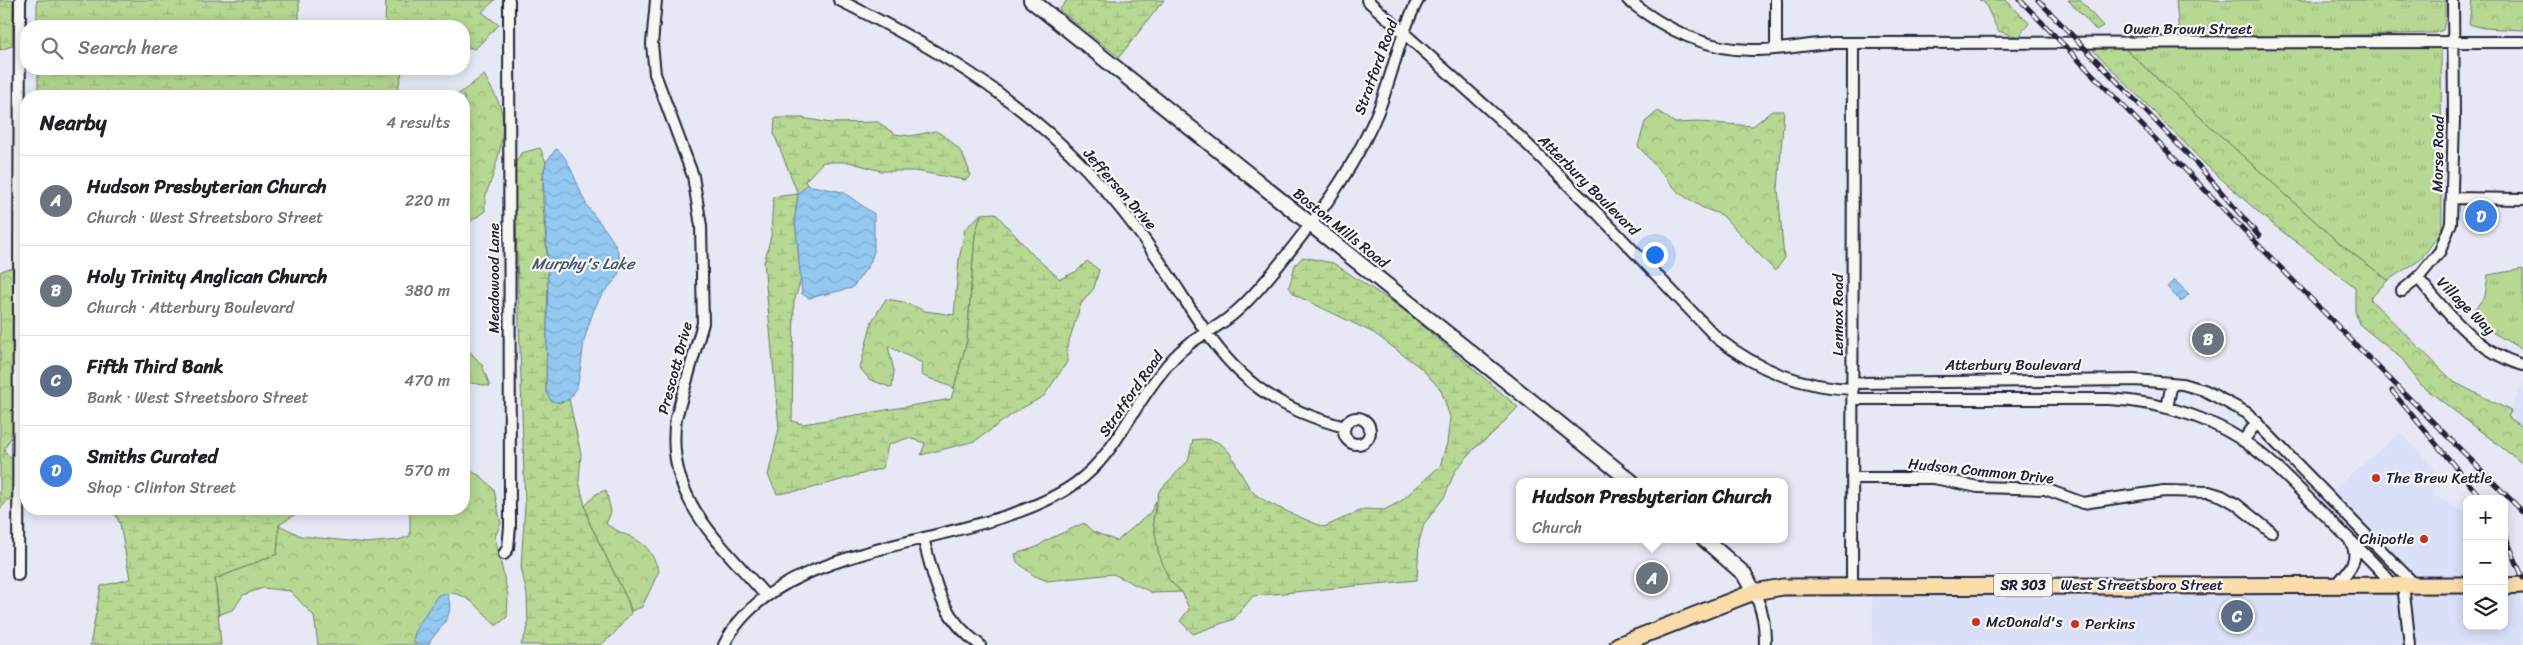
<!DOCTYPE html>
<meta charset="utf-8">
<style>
:root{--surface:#fff;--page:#f2f2f2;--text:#202124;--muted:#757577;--line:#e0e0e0;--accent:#111827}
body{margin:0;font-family:Sriracha,sans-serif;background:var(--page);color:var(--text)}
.controls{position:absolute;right:15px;bottom:15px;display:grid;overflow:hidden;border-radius:10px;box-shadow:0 2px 12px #0003}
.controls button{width:45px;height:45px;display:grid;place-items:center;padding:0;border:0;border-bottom:1px solid var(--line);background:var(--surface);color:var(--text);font:25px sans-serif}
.you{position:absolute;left:1654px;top:254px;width:18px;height:18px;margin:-12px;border:4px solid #fff;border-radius:50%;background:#1a73e8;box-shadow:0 0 0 8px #1a73e833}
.badge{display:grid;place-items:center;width:32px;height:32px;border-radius:50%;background:var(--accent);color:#fff;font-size:16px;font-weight:700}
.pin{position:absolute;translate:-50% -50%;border:2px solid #fff;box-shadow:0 1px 5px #0006}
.popup{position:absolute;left:1516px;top:478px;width:272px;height:65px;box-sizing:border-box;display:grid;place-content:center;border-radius:10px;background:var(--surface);filter:drop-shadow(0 1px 4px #0005);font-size:16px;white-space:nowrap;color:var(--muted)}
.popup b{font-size:19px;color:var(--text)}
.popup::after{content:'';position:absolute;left:50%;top:100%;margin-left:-10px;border:10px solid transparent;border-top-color:var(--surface)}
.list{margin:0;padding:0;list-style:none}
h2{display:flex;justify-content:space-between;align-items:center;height:65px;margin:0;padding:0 20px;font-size:21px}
h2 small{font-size:16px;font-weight:400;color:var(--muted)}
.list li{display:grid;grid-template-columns:32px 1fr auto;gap:15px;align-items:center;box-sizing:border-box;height:90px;padding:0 20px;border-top:1px solid var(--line)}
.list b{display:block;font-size:19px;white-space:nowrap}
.list p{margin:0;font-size:16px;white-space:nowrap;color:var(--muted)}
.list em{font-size:16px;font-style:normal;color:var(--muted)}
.icon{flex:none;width:28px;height:28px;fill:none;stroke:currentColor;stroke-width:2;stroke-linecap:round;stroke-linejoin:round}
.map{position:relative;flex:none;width:2523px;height:645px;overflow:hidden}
.search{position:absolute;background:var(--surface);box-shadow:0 2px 12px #0003;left:20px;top:20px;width:450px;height:55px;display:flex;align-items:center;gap:12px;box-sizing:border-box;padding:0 18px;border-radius:20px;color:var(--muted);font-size:19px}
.panel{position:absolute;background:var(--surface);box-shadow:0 2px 12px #0003;left:20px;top:90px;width:450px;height:425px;border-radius:20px}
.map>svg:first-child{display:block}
.built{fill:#dae0f7}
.grass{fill:url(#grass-tufts);stroke:#6c7d66}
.forest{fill:url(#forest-crowns);stroke:#6c7d66}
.wetland{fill:url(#wetland-marsh);stroke:#6c7d66}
.water{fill:url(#water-waves);stroke:#6686a8}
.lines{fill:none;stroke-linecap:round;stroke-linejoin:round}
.street-casing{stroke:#22223b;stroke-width:14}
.secondary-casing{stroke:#22223b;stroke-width:18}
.primary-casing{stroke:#22223b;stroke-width:19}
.street{stroke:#f6f6f2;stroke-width:10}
.secondary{stroke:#f6f6f2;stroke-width:14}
.primary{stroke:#faddab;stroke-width:15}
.rail-casing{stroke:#22223b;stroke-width:5}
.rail{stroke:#f6f6f2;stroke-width:3;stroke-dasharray:9;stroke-linecap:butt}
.poi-dot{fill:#c8321e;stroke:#f6f6f2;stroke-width:2}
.labels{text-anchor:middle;stroke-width:4.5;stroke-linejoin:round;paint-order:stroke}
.shield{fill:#f6f6f2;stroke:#626272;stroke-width:1}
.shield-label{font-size:14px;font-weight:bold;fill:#22223b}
.street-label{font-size:15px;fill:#22223b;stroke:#f6f6f2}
.poi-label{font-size:15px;fill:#22223b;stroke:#f6f6f2;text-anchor:start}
.water-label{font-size:16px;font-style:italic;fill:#445472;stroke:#f6f6f2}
</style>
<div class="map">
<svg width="2523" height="645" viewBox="0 0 2523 645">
<defs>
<pattern id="grass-tufts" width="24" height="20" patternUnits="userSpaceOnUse" patternTransform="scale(1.25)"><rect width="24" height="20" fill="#b6d892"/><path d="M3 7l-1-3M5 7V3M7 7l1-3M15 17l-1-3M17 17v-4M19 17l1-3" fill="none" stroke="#9cb97f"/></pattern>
<pattern id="forest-crowns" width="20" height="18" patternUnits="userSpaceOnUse" patternTransform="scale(1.25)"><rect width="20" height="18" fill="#b6d892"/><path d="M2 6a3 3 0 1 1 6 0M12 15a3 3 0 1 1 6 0" fill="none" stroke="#9cb97f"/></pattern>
<pattern id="wetland-marsh" width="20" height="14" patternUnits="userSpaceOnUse" patternTransform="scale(1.25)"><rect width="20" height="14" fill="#b6d892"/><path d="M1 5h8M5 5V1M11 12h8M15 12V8" fill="none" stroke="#9cb97f"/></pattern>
<pattern id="water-waves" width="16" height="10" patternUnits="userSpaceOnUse" patternTransform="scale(1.25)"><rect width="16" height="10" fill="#93c9f1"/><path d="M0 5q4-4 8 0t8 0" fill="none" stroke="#7eacd0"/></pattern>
</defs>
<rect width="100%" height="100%" fill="#e6e9f5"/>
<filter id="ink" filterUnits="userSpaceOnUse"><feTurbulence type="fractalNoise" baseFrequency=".02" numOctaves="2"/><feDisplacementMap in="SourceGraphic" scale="10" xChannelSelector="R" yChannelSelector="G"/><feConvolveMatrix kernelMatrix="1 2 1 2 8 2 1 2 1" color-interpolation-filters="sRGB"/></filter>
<g filter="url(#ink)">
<!-- built -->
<path class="built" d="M2523 381V429L2508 417Z
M2400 432 2434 467V495L2467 513V585L2422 586 2328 494Z
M2467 591V626H2504V591H2518L2523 608V645H1872V596Z"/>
<!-- grass -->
<path class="grass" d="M2068 0H2080L2103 26 2096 30Z
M2176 0H2445V21L2443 30 2435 33 2237 38 2182 37 2179 33Z
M2441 46 2442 231 2420 260 2388 280 2340 244 2125 49Z
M2523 269V350L2490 331 2472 313 2485 296 2488 275Z"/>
<!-- forest -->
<path class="forest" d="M1979 0H2006L2029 23 2019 37 1998 31 1985 3Z
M2472 0H2523V30L2484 28 2469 24Z
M2090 47 2125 49 2340 244 2388 280 2370 299 2454 382 2511 411 2508 417 2523 428V464L2421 385 2402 359 2359 324 2355 311V287L2266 219 2208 167Z
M484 75C489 85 496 95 500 106 507 125 499 156 493 175 488 191 484 193 485 211L464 226V96H456Z
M1658 111 1675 123 1699 122 1753 126 1772 111H1784L1778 189 1784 259 1775 271 1722 215 1703 208 1679 193 1638 146 1645 122Z
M981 214 975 235 967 341 954 388 921 375 922 363 888 346 894 371 892 388 869 379 860 368 872 321 886 299 904 302 925 311 954 315 959 260 965 229Z
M26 266V437L10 439 4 450 15 463 12 496 0 509V272L6 269Z
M464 345 482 365 490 386 471 383 464 375Z
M464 467 482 477 494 490 501 523 495 537 508 595 507 617 496 626C482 610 454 577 433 603 429 607 427 612 425 617 419 626 415 630 413 641L418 645H318L314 616 290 591 263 588 243 595 234 609 219 615 215 579 277 554 279 525 301 536 367 543 398 540 410 536V509H464Z
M606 490 611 512 606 524C634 542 646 535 659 571L642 607 631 611 628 601 589 522 585 506 596 494Z
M1156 501 1153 520 1169 580 1182 592 1153 593 1113 574 1047 581 1033 575 1017 562 1015 554 1037 547 1047 540 1084 523 1092 531 1117 541 1150 513Z"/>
<!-- wetland -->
<path class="wetland" d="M0 0H13L12 46 0 50Z
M37 0H299V26H37Z
M386 0H495L482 12 499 25 475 49 464 46V26H385Z
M1067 0H1164L1119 57 1059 10Z
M38 69H301L383 71V69H411L402 72 396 96H47L38 90Z
M775 118H802L831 123 878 122 895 134 910 136 936 131C958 144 963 152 971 176L965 180 915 171H881L849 162H823L805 181 807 185 798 194 795 218 801 279 794 302 792 421 803 424 951 399 967 341 975 235 981 214 995 213 1034 256 1060 279 1077 271 1087 261 1099 270 1094 288 1081 304 1067 347V362L1044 396 1017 411 975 441 921 455 925 443 908 438 888 445 883 468 809 489 777 494 768 475 779 429 764 263 771 236 773 197 798 194 774 134Z
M540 148 546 162 543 176V204L548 269 546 391 559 403 569 399 581 454 579 482 589 522 628 601 631 613 612 636 600 645H521L528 627 527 595 521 567 525 505 514 166 521 153Z
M1303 257 1333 263 1403 309 1518 407 1494 433 1475 448 1455 471 1445 496 1424 524 1419 542 1417 580 1253 596 1234 619 1193 634 1180 621 1189 609 1182 592 1169 580 1158 551 1153 520 1159 491 1188 461 1193 440C1234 433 1232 468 1254 493 1264 503 1309 521 1324 527L1364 509 1384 510 1401 501 1440 466 1447 443 1450 417 1441 390 1422 369 1374 333 1295 295 1289 287 1295 265Z
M113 509H303L279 525 277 554 215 579 221 645H90L101 586 130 579 120 524Z"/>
<!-- water -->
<path class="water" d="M556 149C567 152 580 193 586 204 597 222 622 243 620 267 619 280 609 285 602 295 594 306 589 324 585 337 581 353 582 388 569 399 563 403 557 402 551 401L546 391 548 269 543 176 546 162Z
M807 185 843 192 874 214V252L869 265 852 288 809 298 802 294 795 218 798 194Z
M2174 280 2189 294 2181 302 2167 287Z
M447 593C457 619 437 628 428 645H418L413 641 416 629 438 595Z"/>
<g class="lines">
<!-- street casing -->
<g class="street-casing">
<path id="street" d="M656 0 652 44 655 74 693 176 701 226 703 323 676 418C664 498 719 541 766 596
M839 0C934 47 1013 93 1087 170 1117 202 1144 237 1168 274 1191 308 1212 347 1242 374 1271 402 1306 417 1345 427
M1367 0 1521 138 1598 214 1717 338C1758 370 1801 387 1853 389
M1628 0C1664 29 1710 52 1757 50 1783 50 1808 44 1833 43L2523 42
M1776 48V0
M2452 198 2523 199
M2418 278C2446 312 2478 353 2523 365
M2402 291 2418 278 2440 251 2451 223 2454 119 2453 0
M1853 383 2135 380 2182 384 2204 390 2247 413 2415 585
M1853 399H2109C2163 402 2219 419 2261 454 2285 473 2305 496 2327 517 2349 540 2373 560 2393 585
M2167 408 2172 383
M1344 431a13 13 0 1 1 26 0a13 13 0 1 1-26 0Z
M2243 441 2257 422
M1853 478H1934L1978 487 2045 489 2083 503 2164 491 2209 492 2222 496 2236 504 2271 532
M923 538C936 584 939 615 980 645
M504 554 508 548 510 527 509 0
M18 575 20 0
M2336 585C2348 572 2362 558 2350 541
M2403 585 2410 645
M1852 586 1853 44
M1754 592C1763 610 1765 625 1765 645
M724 645C779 533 982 551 1076 483 1115 455 1131 409 1161 373 1169 362 1179 352 1189 344 1203 334 1218 327 1231 316 1257 295 1289 252 1310 225 1337 190 1362 150 1379 109 1393 73 1400 34 1418 0"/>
</g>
<!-- secondary casing -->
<g class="secondary-casing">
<path id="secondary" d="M1031 0 1632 482
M1704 539 1744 574 1754 592"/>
</g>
<!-- primary casing -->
<g class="primary-casing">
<path id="primary" d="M2504 586 2523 585
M1618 645 1754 592 1783 587 2467 585"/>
</g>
<!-- street -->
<use href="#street" class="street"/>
<!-- secondary -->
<use href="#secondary" class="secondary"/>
<!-- primary -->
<use href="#primary" class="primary"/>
<!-- rail casing -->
<g class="rail-casing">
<path id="rail" d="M2020 0 2354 343 2523 512
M2038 0 2197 164 2259 236
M2392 391 2482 499
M2504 533 2523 578"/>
</g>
<!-- rail -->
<use href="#rail" class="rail"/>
</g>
</g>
<!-- markers -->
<g class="poi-dot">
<circle cx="2376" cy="478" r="5"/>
<circle cx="2424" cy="539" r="5"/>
<circle cx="1976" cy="622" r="5"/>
<circle cx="2075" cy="624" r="5"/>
</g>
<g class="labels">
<!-- shield labels -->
<rect class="shield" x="1994" y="573.5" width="58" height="23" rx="4"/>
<g class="shield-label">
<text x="2023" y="590">SR 303</text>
</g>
<!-- street labels -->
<g class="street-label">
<text x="2188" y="34">Owen Brown Street</text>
<text transform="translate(1376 67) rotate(-70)" y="5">Stratford Road</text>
<text transform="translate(2438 154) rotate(-89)" y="5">Morse Road</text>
<text transform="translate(1589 185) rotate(45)" y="5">Atterbury Boulevard</text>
<text transform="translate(1120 189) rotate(49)" y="5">Jefferson Drive</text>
<text transform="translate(1341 228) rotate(39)" y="5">Boston Mills Road</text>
<text transform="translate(494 278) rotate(-90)" y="5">Meadowood Lane</text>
<text transform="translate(2466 306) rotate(45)" y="5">Village Way</text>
<text transform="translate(1838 315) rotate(-90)" y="5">Lennox Road</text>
<text x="2013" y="370">Atterbury Boulevard</text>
<text transform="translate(675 368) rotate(-75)" y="5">Prescott Drive</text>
<text transform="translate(1131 394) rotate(-55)" y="5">Stratford Road</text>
<text transform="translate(1981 471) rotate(6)" y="5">Hudson Common Drive</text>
<text x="2142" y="590">West Streetsboro Street</text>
</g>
<!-- poi labels -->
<g class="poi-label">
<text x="2386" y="483">The Brew Kettle</text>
<text x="2414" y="544" text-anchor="end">Chipotle</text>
<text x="1986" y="627">McDonald's</text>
<text x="2085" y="629">Perkins</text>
</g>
<!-- water labels -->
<g class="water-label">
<text x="583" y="269">Murphy's Lake</text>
</g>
</g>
</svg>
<div class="controls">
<button>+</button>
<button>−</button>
<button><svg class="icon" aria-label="layers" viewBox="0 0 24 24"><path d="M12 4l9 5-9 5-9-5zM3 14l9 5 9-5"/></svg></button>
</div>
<div class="you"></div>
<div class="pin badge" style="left:1652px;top:578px;background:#6b7280">A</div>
<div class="popup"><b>Hudson Presbyterian Church</b>Church</div>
<div class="pin badge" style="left:2208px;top:339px;background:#6b7280">B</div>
<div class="pin badge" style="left:2237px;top:616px;background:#5c6f8a">C</div>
<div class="pin badge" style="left:2481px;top:216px;background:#3f7fe0">D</div>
<div class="search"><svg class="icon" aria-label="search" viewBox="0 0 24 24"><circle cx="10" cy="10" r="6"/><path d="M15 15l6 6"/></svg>Search here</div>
<section class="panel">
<h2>Nearby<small>4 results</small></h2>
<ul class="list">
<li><span class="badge" style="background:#6b7280">A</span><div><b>Hudson Presbyterian Church</b><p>Church · West Streetsboro Street</p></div><em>220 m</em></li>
<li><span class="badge" style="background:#6b7280">B</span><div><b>Holy Trinity Anglican Church</b><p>Church · Atterbury Boulevard</p></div><em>380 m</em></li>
<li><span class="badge" style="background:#5c6f8a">C</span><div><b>Fifth Third Bank</b><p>Bank · West Streetsboro Street</p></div><em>470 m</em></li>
<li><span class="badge" style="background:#3f7fe0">D</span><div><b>Smiths Curated</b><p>Shop · Clinton Street</p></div><em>570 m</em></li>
</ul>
</section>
</div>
